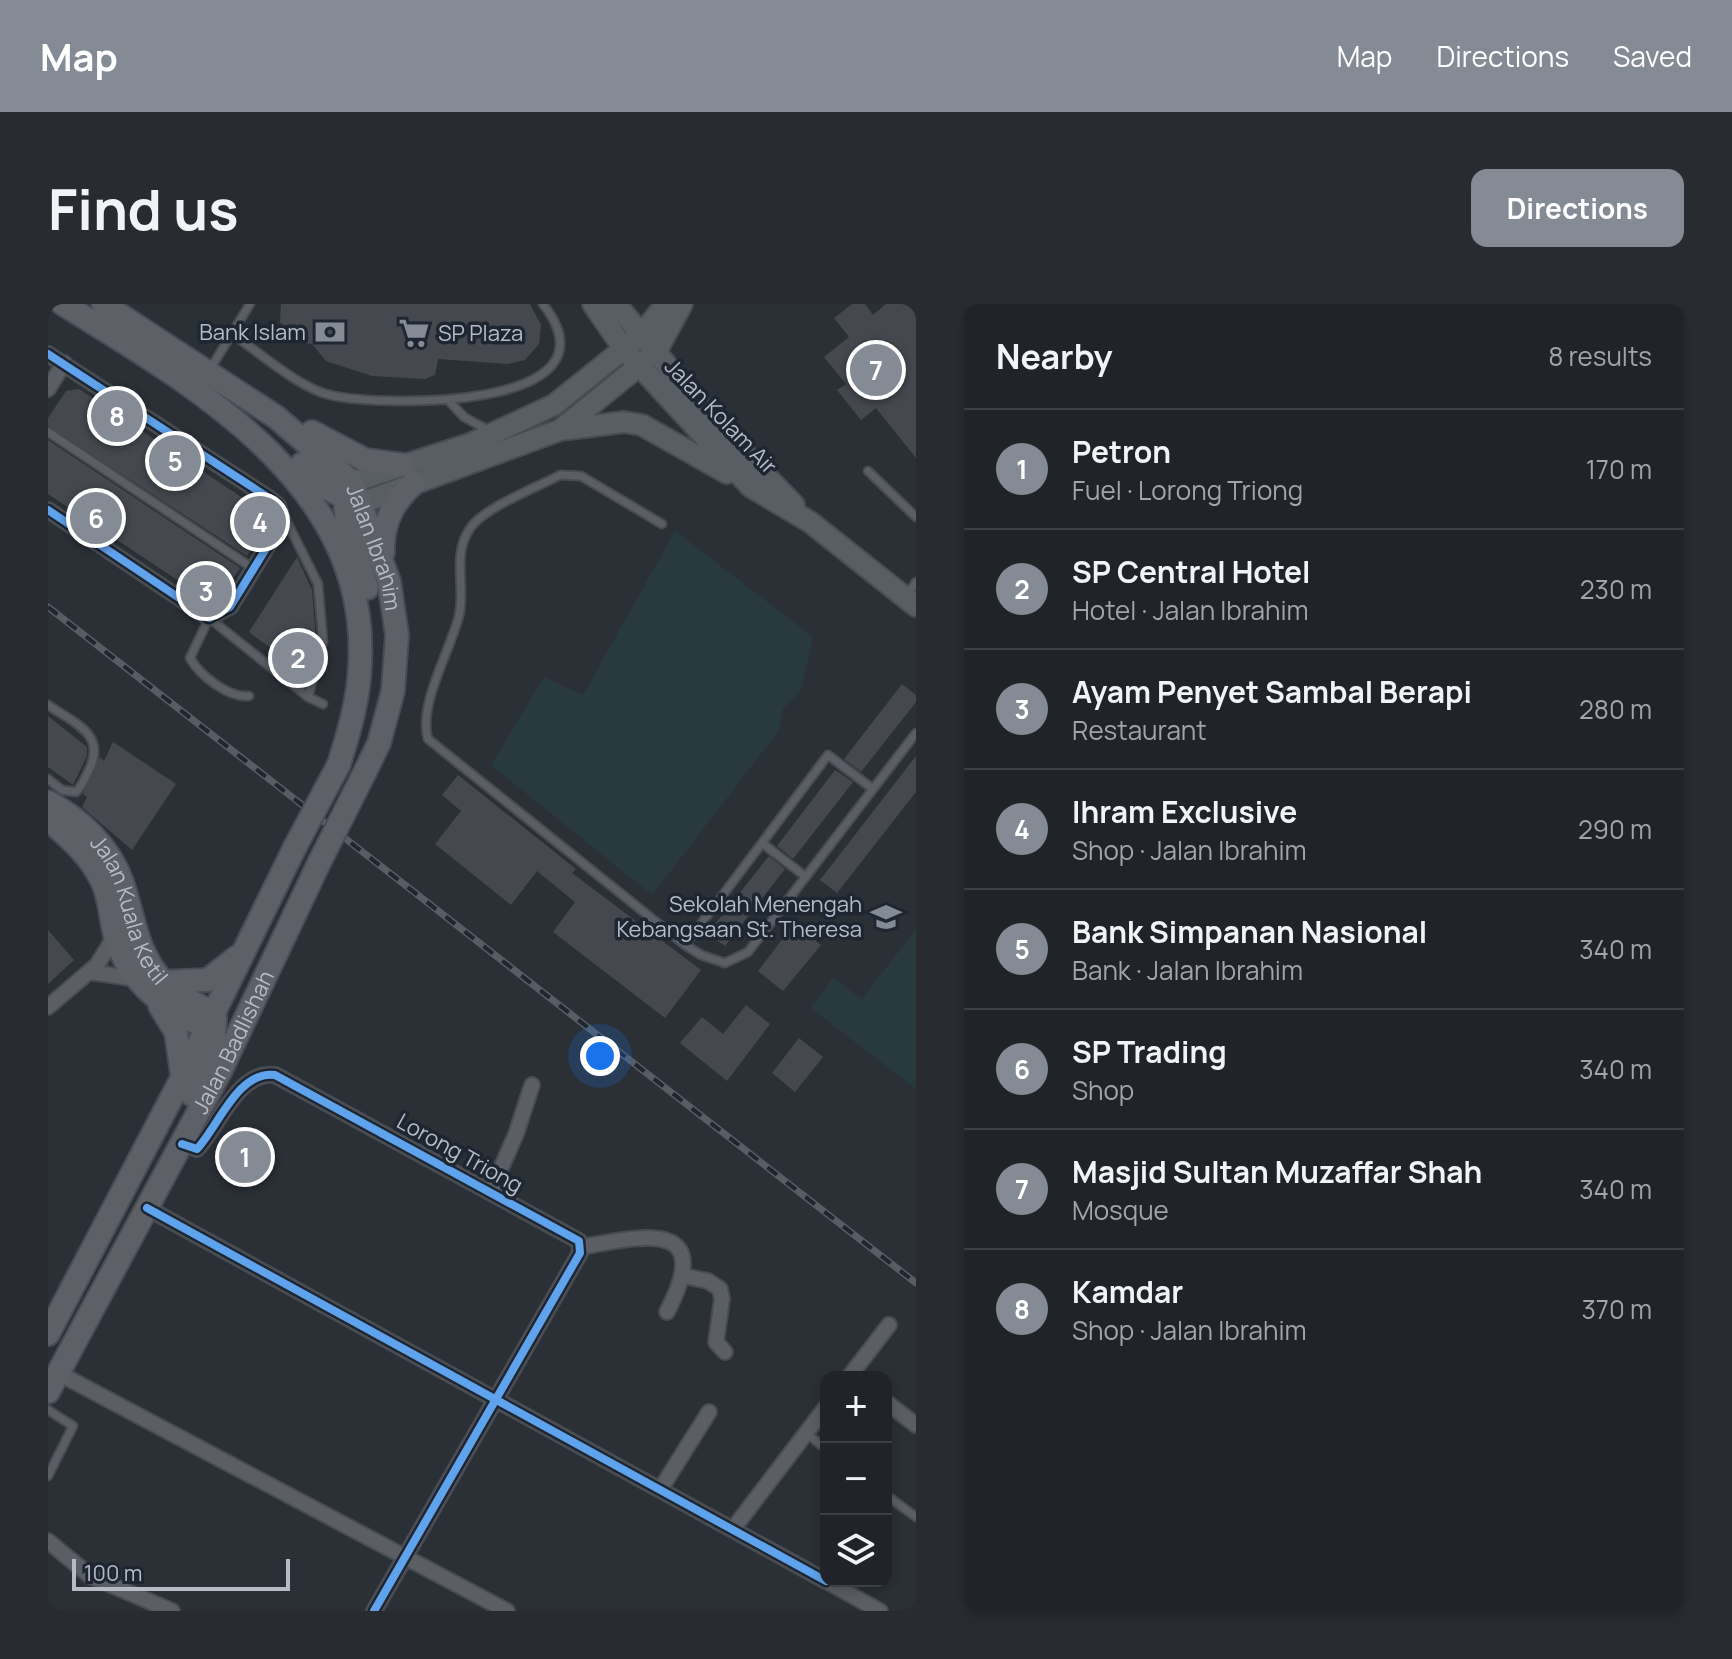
<!DOCTYPE html>
<meta charset="utf-8">
<style>
:root{--surface:#202429;--page:#282c31;--text:#f1f3f6;--muted:#a2a4a8;--line:#3d4146;--accent:#858b95}
body{margin:0;font-family:Manrope,sans-serif;background:var(--page);color:var(--text)}
.controls{position:absolute;right:24px;bottom:24px;display:grid;overflow:hidden;border-radius:16px;box-shadow:0 4px 12px #0003}
.controls button{width:72px;height:72px;display:grid;place-items:center;padding:0;border:0;border-bottom:2px solid var(--line);background:var(--surface);color:var(--text);font:40px sans-serif}
.scale{position:absolute;left:24px;bottom:20px;width:218px;box-sizing:border-box;padding-left:8px;border:4px solid #b5bcc8;border-top:0;font-size:22px;line-height:28px;white-space:nowrap;color:#b5bcc8;-webkit-text-stroke:6px #1e2632;paint-order:stroke}
.you{position:absolute;left:552px;top:752px;width:28px;height:28px;margin:-20px;border:6px solid #fff;border-radius:50%;background:#1a73e8;box-shadow:0 0 0 12px #1a73e833}
.badge{display:grid;place-items:center;width:52px;height:52px;border-radius:50%;background:var(--accent);color:#fff;font-size:26px;font-weight:700}
.pin{position:absolute;translate:-50% -50%;border:4px solid #fff;box-shadow:0 2px 8px #0006}
.list{margin:0;padding:0;list-style:none}
h2{display:flex;justify-content:space-between;align-items:center;height:104px;margin:0;padding:0 32px;font-size:34px}
h2 small{font-size:26px;font-weight:400;color:var(--muted)}
.list li{display:grid;grid-template-columns:52px 1fr auto;gap:24px;align-items:center;box-sizing:border-box;height:120px;padding:0 32px;border-top:2px solid var(--line)}
.list b{display:block;font-size:30px;white-space:nowrap}
.list p{margin:0;font-size:26px;white-space:nowrap;color:var(--muted)}
.list em{font-size:26px;font-style:normal;color:var(--muted)}
.icon{flex:none;width:44px;height:44px;fill:none;stroke:currentColor;stroke-width:2;stroke-linecap:round;stroke-linejoin:round}
.map{position:relative;flex:none;width:868px;height:1307px;overflow:hidden;border-radius:16px}
header{display:flex;align-items:center;gap:48px;box-sizing:border-box;height:112px;padding:0 40px;background:var(--accent);color:#fff}
header strong{font-size:38px}
nav{display:flex;gap:44px;margin-inline-start:auto;font-size:28px}
.intro{display:flex;align-items:center;justify-content:space-between;box-sizing:border-box;height:192px;padding:0 48px}
h1{margin:0;font-size:56px}
.button{padding:20px 36px;border-radius:16px;background:var(--accent);color:#fff;font-size:28px;font-weight:700}
main{display:flex;gap:48px;padding:0 48px}
aside{flex:1;background:var(--surface);border-radius:16px;box-shadow:0 4px 12px #0003}
.map>svg:first-child{display:block}
.green{fill:#283a3d}
.building{fill:#45494f}
.lines{fill:none;stroke-linecap:round;stroke-linejoin:round}
.lane-casing{stroke:#484c52;stroke-width:11}
.street-casing{stroke:#484c52;stroke-width:18}
.secondary-casing{stroke:#484c52;stroke-width:24}
.primary-casing{stroke:#484c54;stroke-width:26}
.lane{stroke:#5b5e65;stroke-width:7}
.street{stroke:#5b5e65;stroke-width:14}
.secondary{stroke:#595d64;stroke-width:20}
.primary{stroke:#5d6167;stroke-width:22}
.rail-casing{stroke:#595d63;stroke-width:7}
.rail{stroke:#1e2632;stroke-width:4;stroke-dasharray:12;stroke-linecap:butt}
.primary-bridge-casing{stroke:#484c54;stroke-width:26;stroke-linecap:butt}
.primary-bridge{stroke:#5d6167;stroke-width:22}
.cycleway-casing{stroke:#1e2632;stroke-width:13}
.cycleway{stroke:#60a3ed;stroke-width:8}
.labels{text-anchor:middle;stroke-width:7;stroke-linejoin:round;paint-order:stroke}
.poi-label{font-size:22px;fill:#b5bcc8;stroke:#1e2632;text-anchor:end}
.street-label{font-size:22px;fill:#b5bcc8;stroke:#1e2632}
</style>
<header>
<strong>Map</strong>
<nav><a>Map</a><a>Directions</a><a>Saved</a></nav>
</header>
<div class="intro"><h1>Find us</h1><a class="button">Directions</a></div>
<main>
<div class="map">
<svg width="868" height="1307" viewBox="0 0 868 1307">
<rect width="100%" height="100%" fill="#2b3037"/>
<!-- green -->
<path class="green" d="M627 227 765 333 753 386 735 405 730 428 604 591 443 461 496 373 535 391Z
M868 625V785L763 704 785 674 814 695Z"/>
<!-- building -->
<path class="building" d="M233 0H482L493 21 491 40 477 56 460 60 390 55 387 71 377 75 324 72 278 57 264 40 247 38 232 18Z
M804 0H817L825 11 838 0H868V154L828 104 813 116 789 86 798 80 776 53 801 33 786 14Z
M31 85 216 208 219 221 199 252 0 122V114L18 87Z
M0 136 192 264 174 291 158 295 0 190Z
M249 253 264 286 268 336 259 371 201 328Z
M854 380 868 391V398L813 468 796 455Z
M0 412 39 443V452L25 481 0 463Z
M65 438 128 480 84 546 34 503 39 493 35 490 52 453 56 457Z
M868 452V488L789 589 772 576Z
M787 466 805 478 745 555 729 542Z
M410 471 528 565 524 569 653 666 617 714 505 628 527 598 489 567 463 601 387 540 413 507 394 491Z
M721 552 737 565 677 642 660 629Z
M746 620 773 641 735 687 710 667Z
M0 626 26 656 0 680Z
M698 701 722 720 679 777 632 739 654 713 675 730Z
M751 734 775 753 747 788 724 769Z"/>
<g class="lines">
<!-- lane casing -->
<g class="lane-casing">
<path id="lane" d="M184 30C211 48 251 84 282 91 334 103 578 107 495 0
M161 67 202 0
M402 98 416 113 442 127
M0 128 206 265
M820 167 868 213
M237 214 270 280 275 337 260 393
M614 220 533 172 512 171C488 184 439 202 423 223 403 250 418 283 411 312 402 347 370 401 380 435L637 641 653 651 677 659 700 648 868 429
M859 292 868 278
M201 392C181 394 152 372 142 354L161 314 260 393 275 400
M0 401C26 419 59 430 41 466 37 474 34 482 28 488L14 486 0 475
M758 573 714 539 780 451 825 485
M637 641 714 539
M0 1106 25 1122 0 1172
M758 1129 778 1145
M838 1191 868 1213"/>
</g>
<!-- street casing -->
<g class="street-casing">
<path id="street" d="M0 50 221 194 230 201 235 217 182 303 161 314 0 206
M0 85 16 59
M42 668 89 675
M0 703 49 661 67 632
M134 840 149 845C170 823 190 766 227 771L531 937 532 949 326 1307
M443 887 468 830 484 781
M99 904 778 1277
M534 943C594 932 668 914 619 1008
M636 972 660 977 672 985 674 995 668 1038 677 1048
M10 1069 459 1307
M801 1073 841 1021
M838 1098 868 1121
M612 1186 661 1108
M685 1225 778 1103
M0 1237 42 1272 124 1307
M778 1277 832 1307"/>
</g>
<!-- secondary casing -->
<g class="secondary-casing">
<path id="secondary" d="M545 0 576 45 703 183 762 218 868 302
M568 0 664 116 746 201
M512 126 576 118 594 121 679 169
M304 178 422 140 506 101 593 31 618 0
M314 199 512 126 608 48 634 0"/>
</g>
<!-- primary casing -->
<g class="primary-casing">
<g id="primary">
<path d="M15 0C147 82 322 180 312 360 311 394 301 428 291 460"/>
<path id="s1" d="M55 0 228 113 304 178 341 277 349 331 345 387 331 439 317 468"/>
<path d="M264 128 317 156 355 161"/>
<path d="M254 160 278 184 309 199"/>
<path d="M303 178C287 207 311 255 319 284"/>
<path d="M335 248C334 219 345 198 366 179"/>
<path id="s2" d="M0 498C32 515 62 543 74 578 86 612 88 647 113 675 126 691 147 699 165 709"/>
<path d="M0 515C20 533 41 550 53 575 63 593 62 615 68 635 83 681 116 703 157 723"/>
<path d="M115 678 160 676 189 653"/>
<path d="M112 702 128 728 134 770"/>
<path d="M144 791 165 745 167 714"/>
<path d="M0 1030 135 772 246 545"/>
<path id="s3" d="M0 1088 173 766 272 557"/>
</g>
</g>
<!-- lane -->
<use href="#lane" class="lane"/>
<!-- street -->
<use href="#street" class="street"/>
<!-- secondary -->
<use href="#secondary" class="secondary"/>
<!-- primary -->
<use href="#primary" class="primary"/>
<!-- rail casing -->
<g class="rail-casing">
<path id="rail" d="M0 303 868 979"/>
</g>
<!-- rail -->
<use href="#rail" class="rail"/>
<!-- primary-bridge casing -->
<g class="primary-bridge-casing">
<path id="primary-bridge" d="M246 545 291 460
M272 557 317 468"/>
</g>
<!-- primary-bridge -->
<use href="#primary-bridge" class="primary-bridge"/>
<!-- cycleway casing -->
<g class="cycleway-casing">
<path id="cycleway" d="M0 50 221 194 230 201 235 217 182 303 161 314 0 206
M134 840 149 845C170 823 190 766 227 771L531 937 532 949 326 1307
M99 904 778 1277"/>
</g>
<!-- cycleway -->
<use href="#cycleway" class="cycleway"/>
</g>
<!-- icons -->
<defs>
<g id="bank-bare" transform="scale(2.4)"><path d="M-6-4H6V4H-6ZM0-2.3a2.3 2.3 0 1 0 0 4.6a2.3 2.3 0 1 0 0-4.6Z" fill="#858b95" stroke="#1e2632" stroke-width="2.5" paint-order="stroke"/></g>
<g id="supermarket-bare" transform="scale(2.4)"><path d="M-6-5.5h2.5l.6 2H6L4.5 2H-2.5L-4.4-4H-6ZM-1.5 3.2a1.3 1.3 0 1 0 .1 0ZM3 3.2a1.3 1.3 0 1 0 .1 0Z" fill="#858b95" stroke="#1e2632" stroke-width="2.5" paint-order="stroke"/></g>
<g id="school-bare" transform="scale(2.4)"><path d="M0-5L7-2L0 1L-7-2ZM-4 1L0 2.5L4 1V4Q0 6-4 4Z" fill="#858b95" stroke="#1e2632" stroke-width="2.5" paint-order="stroke"/></g>
</defs>
<g fill-rule="evenodd">
<use href="#bank-bare" x="282" y="28"/>
<use href="#supermarket-bare" x="366" y="29"/>
<use href="#school-bare" x="838" y="613"/>
</g>
<g class="labels">
<!-- poi labels -->
<g class="poi-label">
<text x="258" y="36">Bank Islam</text>
<text x="390" y="37" text-anchor="start">SP Plaza</text>
<text x="814" y="608">Sekolah Menengah<tspan x="814" dy="25">Kebangsaan St. Theresa</tspan></text>
</g>
<!-- street labels -->
<g class="street-label">
<text transform="translate(673 112) rotate(46)" y="8">Jalan Kolam Air</text>
<text dy="8" stroke="none"><textPath href="#s1" startOffset="376">Jalan Ibrahim</textPath></text>
<text dy="8" stroke="none"><textPath href="#s2" startOffset="140">Jalan Kuala Ketil</textPath></text>
<text dy="8" stroke="none"><textPath href="#s3" startOffset="396">Jalan Badlishah</textPath></text>
<text transform="translate(412 849) rotate(29)" y="8">Lorong Triong</text>
</g>
</g>
</svg>
<div class="controls">
<button>+</button>
<button>−</button>
<button><svg class="icon" aria-label="layers" viewBox="0 0 24 24"><path d="M12 4l9 5-9 5-9-5zM3 14l9 5 9-5"/></svg></button>
</div>
<div class="scale">100 m</div>
<div class="you"></div>
<div class="pin badge" style="left:197px;top:853px">1</div>
<div class="pin badge" style="left:250px;top:354px">2</div>
<div class="pin badge" style="left:158px;top:287px">3</div>
<div class="pin badge" style="left:212px;top:218px">4</div>
<div class="pin badge" style="left:127px;top:157px">5</div>
<div class="pin badge" style="left:48px;top:214px">6</div>
<div class="pin badge" style="left:828px;top:66px">7</div>
<div class="pin badge" style="left:69px;top:112px">8</div>
</div>
<aside>
<h2>Nearby<small>8 results</small></h2>
<ul class="list">
<li><span class="badge">1</span><div><b>Petron</b><p>Fuel · Lorong Triong</p></div><em>170 m</em></li>
<li><span class="badge">2</span><div><b>SP Central Hotel</b><p>Hotel · Jalan Ibrahim</p></div><em>230 m</em></li>
<li><span class="badge">3</span><div><b>Ayam Penyet Sambal Berapi</b><p>Restaurant</p></div><em>280 m</em></li>
<li><span class="badge">4</span><div><b>Ihram Exclusive</b><p>Shop · Jalan Ibrahim</p></div><em>290 m</em></li>
<li><span class="badge">5</span><div><b>Bank Simpanan Nasional</b><p>Bank · Jalan Ibrahim</p></div><em>340 m</em></li>
<li><span class="badge">6</span><div><b>SP Trading</b><p>Shop</p></div><em>340 m</em></li>
<li><span class="badge">7</span><div><b>Masjid Sultan Muzaffar Shah</b><p>Mosque</p></div><em>340 m</em></li>
<li><span class="badge">8</span><div><b>Kamdar</b><p>Shop · Jalan Ibrahim</p></div><em>370 m</em></li>
</ul>
</aside>
</main>
